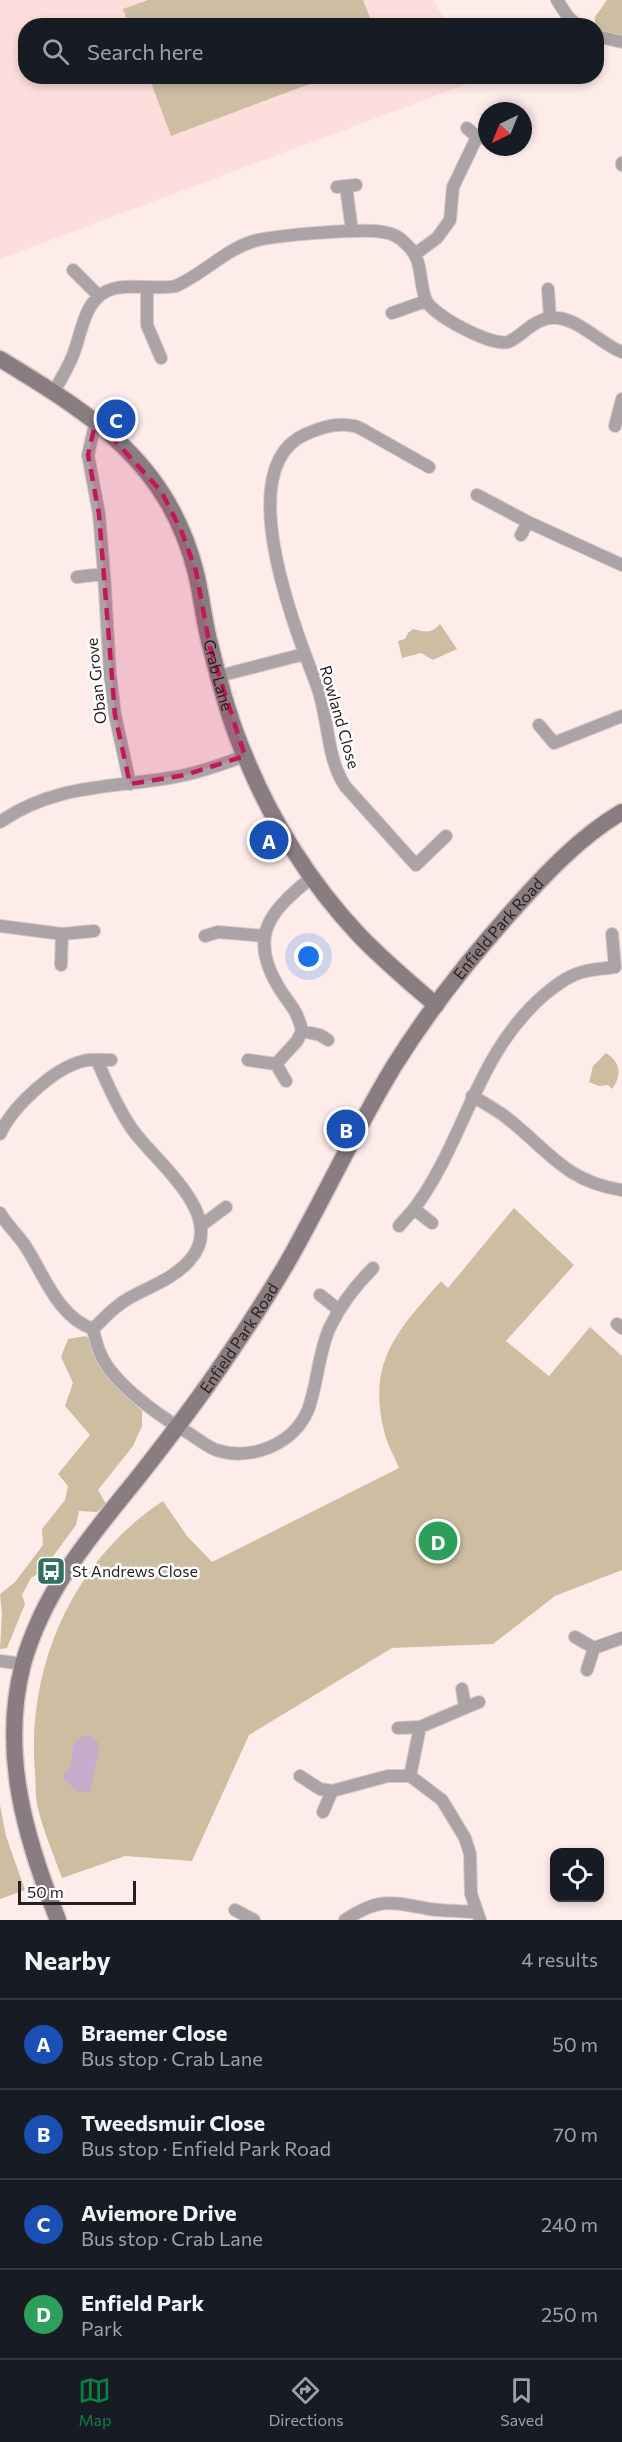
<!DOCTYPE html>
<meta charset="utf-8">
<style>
:root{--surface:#171b24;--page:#20242c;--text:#f1f3f6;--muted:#9ea1a6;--line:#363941;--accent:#0b8043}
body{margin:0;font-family:Commissioner,sans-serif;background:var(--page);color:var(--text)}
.controls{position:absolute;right:18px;bottom:18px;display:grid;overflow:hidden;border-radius:12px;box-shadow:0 3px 9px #0003}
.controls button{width:54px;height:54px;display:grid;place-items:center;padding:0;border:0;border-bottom:2px solid var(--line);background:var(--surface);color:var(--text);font:30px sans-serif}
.compass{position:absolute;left:478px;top:102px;width:54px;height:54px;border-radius:50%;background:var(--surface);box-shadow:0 3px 9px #0003;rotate:223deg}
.scale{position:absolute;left:18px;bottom:15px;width:118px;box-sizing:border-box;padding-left:6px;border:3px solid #271f1e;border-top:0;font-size:16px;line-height:21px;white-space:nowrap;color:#271f1e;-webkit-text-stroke:4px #fff;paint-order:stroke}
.you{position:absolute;left:309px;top:957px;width:21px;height:21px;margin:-15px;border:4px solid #fff;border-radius:50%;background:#1a73e8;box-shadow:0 0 0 9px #1a73e833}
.badge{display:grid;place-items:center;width:39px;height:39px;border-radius:50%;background:var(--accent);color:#fff;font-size:20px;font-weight:700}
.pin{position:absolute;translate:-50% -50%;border:3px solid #fff;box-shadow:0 2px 6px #0006}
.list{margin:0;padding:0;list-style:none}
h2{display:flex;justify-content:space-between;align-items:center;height:78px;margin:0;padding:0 24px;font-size:26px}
h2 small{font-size:20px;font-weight:400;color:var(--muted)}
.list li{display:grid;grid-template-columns:39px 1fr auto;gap:18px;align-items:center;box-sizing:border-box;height:90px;padding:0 24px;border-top:2px solid var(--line)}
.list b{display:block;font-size:22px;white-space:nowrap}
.list p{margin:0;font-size:20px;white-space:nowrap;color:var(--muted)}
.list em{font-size:20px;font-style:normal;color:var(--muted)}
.icon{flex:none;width:33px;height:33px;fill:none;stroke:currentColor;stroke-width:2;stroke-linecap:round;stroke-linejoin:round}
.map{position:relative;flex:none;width:622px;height:1920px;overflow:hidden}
.search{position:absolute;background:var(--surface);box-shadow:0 3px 9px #0003;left:18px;right:18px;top:18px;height:66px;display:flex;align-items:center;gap:15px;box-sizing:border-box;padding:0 21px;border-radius:24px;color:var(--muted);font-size:22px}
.sheet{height:438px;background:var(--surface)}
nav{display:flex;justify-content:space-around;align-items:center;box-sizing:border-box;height:84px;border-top:2px solid var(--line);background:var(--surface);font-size:16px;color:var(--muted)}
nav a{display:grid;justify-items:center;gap:3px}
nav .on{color:var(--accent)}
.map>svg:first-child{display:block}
.built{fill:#fddedc}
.green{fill:#cdbea1}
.water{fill:#c6abcb}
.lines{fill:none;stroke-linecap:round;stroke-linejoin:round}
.street-casing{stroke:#d7c7c6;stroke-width:14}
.secondary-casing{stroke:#d7c7c6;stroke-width:19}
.street{stroke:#aba3a6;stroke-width:12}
.secondary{stroke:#8a7d82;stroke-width:16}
.marked{fill:#c2185b;fill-opacity:0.2;stroke:#c2185b;stroke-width:4.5;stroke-dasharray:12 8;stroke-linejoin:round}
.labels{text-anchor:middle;stroke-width:5;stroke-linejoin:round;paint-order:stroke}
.street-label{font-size:16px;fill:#271f1e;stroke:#fff}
.poi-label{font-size:16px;fill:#271f1e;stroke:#fff;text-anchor:start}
</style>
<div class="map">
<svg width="622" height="1920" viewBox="0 0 622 1920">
<rect width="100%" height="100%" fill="#feeceb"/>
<!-- built -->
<path class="built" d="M0 0H433L448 25 26 26V76H473L475 81 0 259Z"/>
<!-- green -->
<path class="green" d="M148 0H363L373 25H129L123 9Z
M607 0H622V37L603 33 595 26V17Z
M149 77H328L171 136Z
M440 624 457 649 433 660 421 653 402 658 398 641 405 639 408 633 413 629C426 632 431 634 440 624Z
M606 1053C621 1062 622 1076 612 1089L608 1085 599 1086 589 1082 593 1066Z
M514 1208 574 1265 506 1341 549 1376 590 1327 622 1356V1570L555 1596 493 1644 392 1648 249 1735 192 1861 125 1856 62 1878C54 1856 44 1832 38 1809 35 1798 36 1784 35 1773 26 1667 73 1560 163 1501L187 1536 212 1562 399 1468C395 1458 389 1448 386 1438 365 1365 395 1333 441 1281L448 1288Z
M86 1336 95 1345 118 1387 142 1411V1426L133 1446 98 1490 106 1504 97 1512 79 1511 76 1525 43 1570 31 1578 22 1595 25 1604 7 1648 0 1649 2 1614 0 1594 15 1582 43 1545 42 1529 65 1500 68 1486 58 1474 90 1435 65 1406 73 1383 61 1357 68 1339Z
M0 1805 6 1836 25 1890 0 1899Z"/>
<!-- water -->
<path class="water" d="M86 1735C94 1736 97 1740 100 1747L90 1792 77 1791 64 1780 65 1772 71 1767C74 1753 68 1741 86 1735Z"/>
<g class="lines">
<!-- street casing -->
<g class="street-casing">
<path id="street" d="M557 0 568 17 578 26
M596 36 622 42
M467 128 477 137 487 138
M622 163V165
M346 186 352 231
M337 187 356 185
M415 254 437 238 450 220 453 187 477 137
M73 270 99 296
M147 287V325L161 358
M548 289 550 318
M392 313 426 301
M54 392C60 380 68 368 73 355 83 329 84 295 116 288 136 284 157 290 176 286 203 274 224 251 251 242 271 235 363 228 383 232 392 233 401 238 407 245 424 260 418 281 426 300 433 316 491 346 508 342 520 337 528 326 540 321 570 307 597 343 622 352
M615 426 622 399
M429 467C411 457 392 446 374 436 368 433 360 427 354 426 337 422 321 427 306 434 229 467 297 633 317 686 329 719 326 757 345 786L416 865 446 836
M477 495 528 522 521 535
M528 522 622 565
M104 574 110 674 115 715 130 784
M77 577 104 574 99 514 88 455 96 420
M219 676 304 654
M539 725 554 743 622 716
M0 822C53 785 108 788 169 778 195 774 220 765 245 756
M0 926 62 934
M205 936 218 932 264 936
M61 965 62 934 94 931
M302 1031 320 1035 328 1040
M248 1060 276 1064 286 1081
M276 1064 297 1041 302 1031C297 1008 289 1005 278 986 247 934 272 910 312 877
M472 1096C484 1103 497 1110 507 1118 549 1151 566 1182 622 1190
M0 1134C12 1107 54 1068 83 1061 91 1059 102 1060 111 1060
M414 1209C466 1139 475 1055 544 995 554 987 566 977 579 973 590 969 603 969 615 967L612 934
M0 1213C7 1225 18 1235 26 1247 44 1275 58 1317 93 1329
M202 1225 226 1207
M399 1226 414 1209 432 1223
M320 1295 339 1310
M617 1324 622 1328
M93 1329C95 1338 97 1347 101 1355 114 1384 158 1415 185 1431 196 1437 204 1445 216 1450 251 1461 293 1445 308 1410 318 1383 318 1353 330 1327 341 1304 355 1286 373 1268
M93 1329C105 1317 116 1305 131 1297 151 1286 173 1279 189 1261 230 1217 156 1163 132 1129 117 1107 107 1084 97 1060
M575 1637 594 1648 622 1638
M0 1661 23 1664
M587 1670 594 1648
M462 1689 465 1707
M398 1728 420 1727 479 1702
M300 1776 320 1789 332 1791 388 1776H410L420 1727
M410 1776 442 1800 465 1838 470 1854 471 1894 480 1920
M323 1812 332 1791
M235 1910 254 1920
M345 1920C380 1897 391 1902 429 1909 444 1911 461 1911 476 1912"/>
</g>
<!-- secondary casing -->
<g class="secondary-casing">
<g id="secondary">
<path id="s1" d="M0 359C92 415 168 461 196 573 202 598 204 623 211 648 220 685 230 722 245 756 271 821 311 884 359 935 383 960 410 983 436 1005"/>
<path id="s2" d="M58 1920C25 1838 0 1752 23 1664 44 1590 89 1538 136 1480 166 1442 196 1403 223 1363 245 1331 267 1297 287 1263 324 1198 355 1130 394 1066 429 1010 470 958 514 909 546 873 581 836 622 812"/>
</g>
</g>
<!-- street -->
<use href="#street" class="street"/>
<!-- secondary -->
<use href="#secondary" class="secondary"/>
</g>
<!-- marked area -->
<path class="marked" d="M96 420 161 491 181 530 196 571 210 647 245 756 185 775 130 784 115 715 99 514 88 455Z"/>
<!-- icons -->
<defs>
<g id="bus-square" transform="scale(1.5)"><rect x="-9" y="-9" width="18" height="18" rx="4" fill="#307161" stroke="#fff"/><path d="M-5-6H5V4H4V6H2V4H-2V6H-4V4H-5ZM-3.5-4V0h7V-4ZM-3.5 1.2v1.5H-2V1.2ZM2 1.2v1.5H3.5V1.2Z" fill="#fff"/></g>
</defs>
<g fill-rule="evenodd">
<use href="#bus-square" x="51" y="1571"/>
</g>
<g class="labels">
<!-- street labels -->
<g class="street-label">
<text dy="6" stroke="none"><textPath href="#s1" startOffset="404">Crab Lane</textPath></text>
<text transform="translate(96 681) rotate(-96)" y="6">Oban Grove</text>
<text transform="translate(340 717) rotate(74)" y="6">Rowland Close</text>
<text dy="6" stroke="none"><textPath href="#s2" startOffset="1142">Enfield Park Road</textPath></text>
<text dy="6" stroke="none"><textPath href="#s2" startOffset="656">Enfield Park Road</textPath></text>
</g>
<!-- poi labels -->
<g class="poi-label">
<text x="72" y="1577">St Andrews Close</text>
</g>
</g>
</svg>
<div class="controls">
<button><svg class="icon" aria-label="locate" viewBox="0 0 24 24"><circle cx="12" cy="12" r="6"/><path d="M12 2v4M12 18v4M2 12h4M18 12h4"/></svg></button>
</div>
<svg class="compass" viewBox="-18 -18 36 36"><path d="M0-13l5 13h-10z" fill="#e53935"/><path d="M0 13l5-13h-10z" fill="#9ea1a6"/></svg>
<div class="scale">50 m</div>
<div class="you"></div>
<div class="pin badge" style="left:269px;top:840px;background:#1a4fb4">A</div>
<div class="pin badge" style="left:346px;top:1129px;background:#1a4fb4">B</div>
<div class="pin badge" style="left:116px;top:419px;background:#1a4fb4">C</div>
<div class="pin badge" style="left:438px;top:1541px;background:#2e9e5b">D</div>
<div class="search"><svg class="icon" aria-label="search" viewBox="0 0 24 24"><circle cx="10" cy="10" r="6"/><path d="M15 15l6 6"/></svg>Search here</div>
</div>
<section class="sheet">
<h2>Nearby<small>4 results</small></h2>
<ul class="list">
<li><span class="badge" style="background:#1a4fb4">A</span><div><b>Braemer Close</b><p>Bus stop · Crab Lane</p></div><em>50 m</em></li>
<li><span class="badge" style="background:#1a4fb4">B</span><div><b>Tweedsmuir Close</b><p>Bus stop · Enfield Park Road</p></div><em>70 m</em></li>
<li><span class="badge" style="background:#1a4fb4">C</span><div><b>Aviemore Drive</b><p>Bus stop · Crab Lane</p></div><em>240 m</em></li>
<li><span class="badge" style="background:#2e9e5b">D</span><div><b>Enfield Park</b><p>Park</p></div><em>250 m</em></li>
</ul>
</section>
<nav>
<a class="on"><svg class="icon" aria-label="map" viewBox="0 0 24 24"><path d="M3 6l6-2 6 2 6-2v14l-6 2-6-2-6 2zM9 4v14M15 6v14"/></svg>Map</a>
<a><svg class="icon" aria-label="directions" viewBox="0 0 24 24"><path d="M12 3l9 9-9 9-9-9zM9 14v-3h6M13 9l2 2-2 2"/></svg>Directions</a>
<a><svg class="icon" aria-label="saved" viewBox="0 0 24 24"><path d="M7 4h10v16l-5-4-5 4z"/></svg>Saved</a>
</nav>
